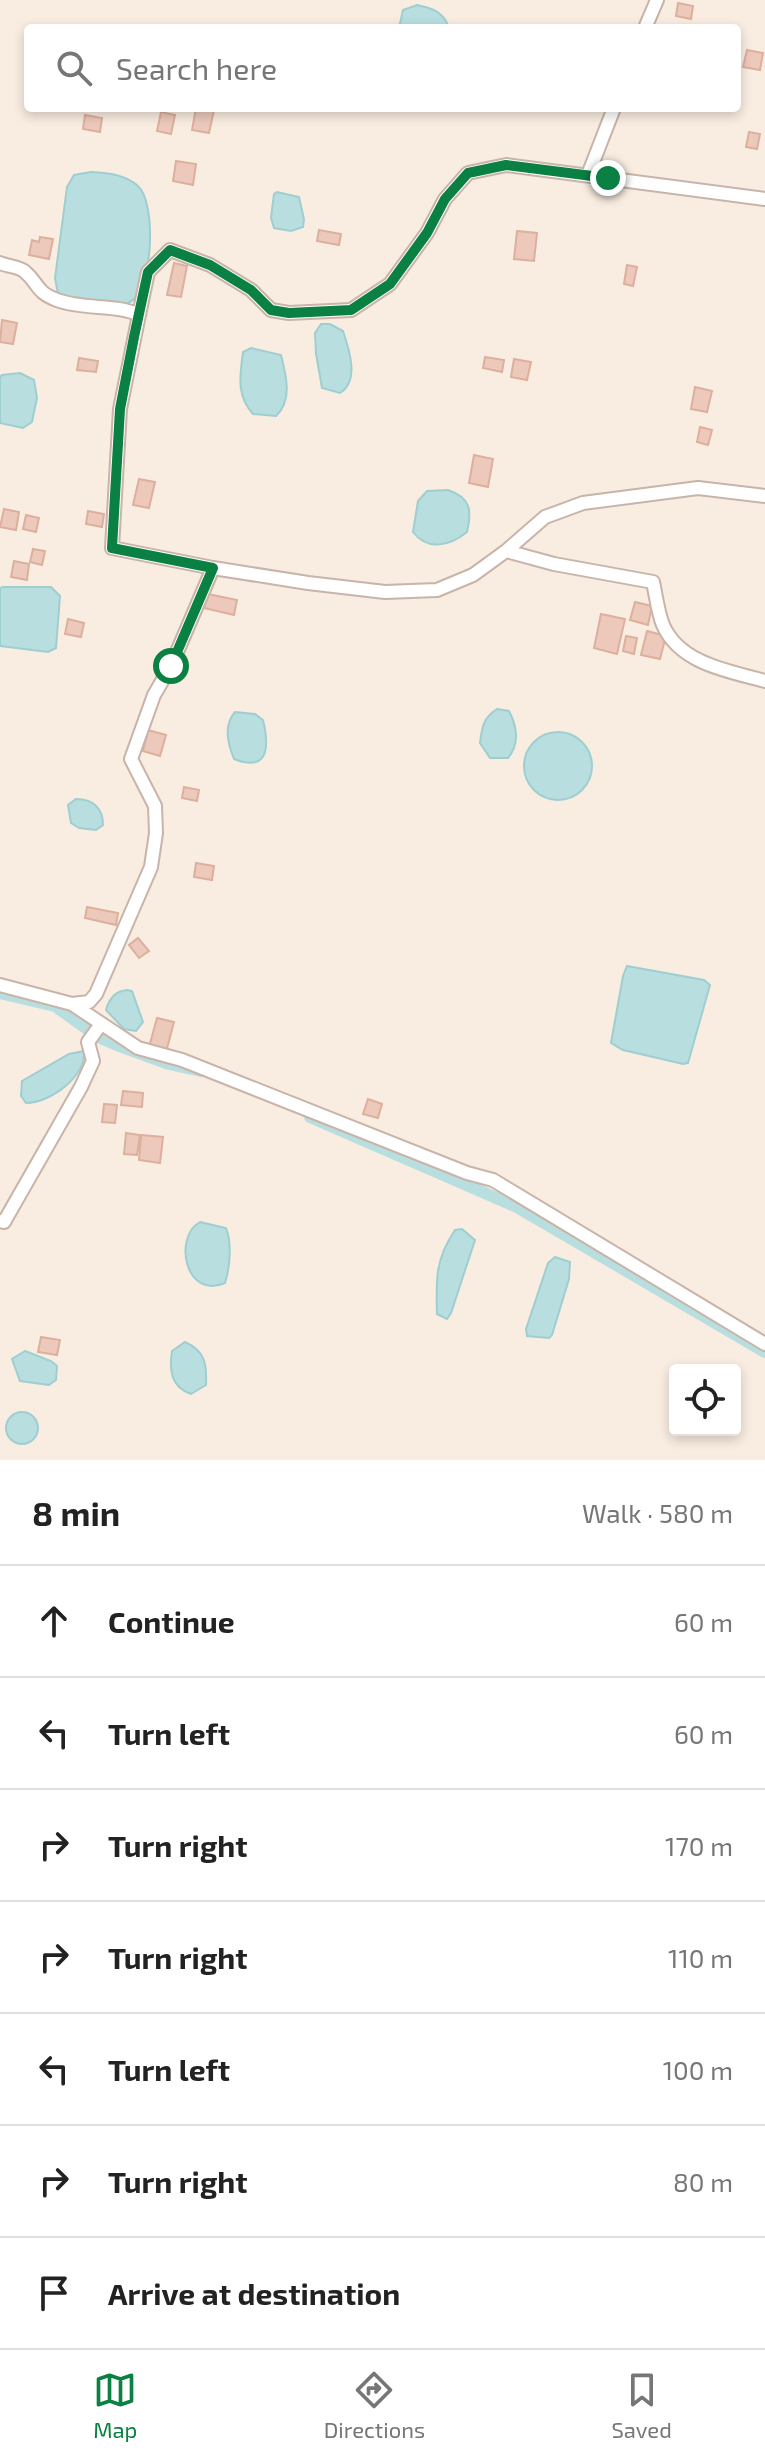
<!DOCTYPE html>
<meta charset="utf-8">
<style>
:root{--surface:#fff;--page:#f6f6f6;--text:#222;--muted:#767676;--line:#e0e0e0;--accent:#0b8043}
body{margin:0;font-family:"Exo 2",sans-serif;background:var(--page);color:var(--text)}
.controls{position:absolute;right:24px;bottom:24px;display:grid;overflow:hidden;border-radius:8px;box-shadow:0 4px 12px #0003}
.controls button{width:72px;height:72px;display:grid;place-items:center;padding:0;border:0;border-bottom:2px solid var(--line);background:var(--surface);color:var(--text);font:40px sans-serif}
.stop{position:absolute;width:24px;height:24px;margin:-18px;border:6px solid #0b8043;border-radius:50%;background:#fff}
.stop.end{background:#0b8043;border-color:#fff;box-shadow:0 2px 8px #0008}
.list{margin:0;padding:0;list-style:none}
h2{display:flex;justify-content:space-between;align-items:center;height:104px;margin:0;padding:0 32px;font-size:34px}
h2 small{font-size:26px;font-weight:400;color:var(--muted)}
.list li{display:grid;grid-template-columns:52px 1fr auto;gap:24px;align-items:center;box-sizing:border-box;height:112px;padding:0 32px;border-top:2px solid var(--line)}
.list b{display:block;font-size:30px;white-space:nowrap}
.list em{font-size:26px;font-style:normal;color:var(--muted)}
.icon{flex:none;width:44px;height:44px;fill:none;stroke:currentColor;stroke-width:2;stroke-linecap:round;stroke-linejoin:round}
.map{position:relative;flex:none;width:765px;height:1460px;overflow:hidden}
.search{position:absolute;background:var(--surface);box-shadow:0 4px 12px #0003;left:24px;right:24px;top:24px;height:88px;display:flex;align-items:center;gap:20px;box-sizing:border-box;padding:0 28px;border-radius:8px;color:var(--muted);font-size:30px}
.sheet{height:888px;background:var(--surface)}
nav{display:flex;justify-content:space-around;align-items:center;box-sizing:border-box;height:112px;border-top:2px solid var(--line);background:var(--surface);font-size:22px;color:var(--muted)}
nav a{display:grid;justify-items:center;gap:4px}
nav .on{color:var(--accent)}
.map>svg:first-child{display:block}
.water{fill:#b8dee0;stroke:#9fced1;stroke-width:2}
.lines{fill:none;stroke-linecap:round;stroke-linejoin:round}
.canal{stroke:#b8dee0;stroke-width:12}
.building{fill:#ecc9bb;stroke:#ddaf9d;stroke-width:2}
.street-casing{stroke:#c8b4a9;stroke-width:16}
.street{stroke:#fff;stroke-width:12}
.route{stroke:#0b8043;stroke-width:10}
</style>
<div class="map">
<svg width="765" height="1460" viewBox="0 0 765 1460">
<rect width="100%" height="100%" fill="#f9ede1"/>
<!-- water -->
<path class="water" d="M417 5C432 8 444 12 449 28H399L403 10Z
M91 172C107 173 125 174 138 186 157 203 153 290 130 302 111 312 76 301 58 294L55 278 67 187 74 175Z
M277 192 299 197 304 219 303 227 291 231 274 228 271 218 274 194Z
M321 324H330L343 331C349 349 360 381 340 393L322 388 316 354 315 333Z
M251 348 281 355C286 375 293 400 276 416L253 414C236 395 240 376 243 352Z
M20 373 34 380 37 398 32 422 23 428 0 423V377L2 375Z
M448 490C471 498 472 510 467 532 451 545 428 552 413 532L418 501 427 491Z
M3 587H51L60 596 56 648 48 652 0 646V588Z
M497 709 509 711C517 726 520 744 508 758H490L480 743C482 727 483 718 497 709Z
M235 712 255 714 263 720C269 745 270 773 234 759 228 744 223 726 235 712Z
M524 766a34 34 0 1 1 68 0a34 34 0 1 1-68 0Z
M76 799C93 799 103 808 103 825L96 830 79 828 71 823 68 805Z
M627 966 704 980 710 985 688 1063 683 1064 623 1050 611 1043 623 976Z
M127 990 132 991 143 1022 136 1031 124 1029 106 1010C109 999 115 991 127 990Z
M84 1051C86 1077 50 1103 26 1103L21 1096 22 1081 69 1054Z
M200 1222 226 1228C232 1243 230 1267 225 1283 185 1300 173 1237 200 1222Z
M462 1229 475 1240 451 1313 447 1319 437 1314C436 1279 435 1260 455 1230Z
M555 1257 570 1262 569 1279 552 1335 549 1338 527 1336 526 1329 548 1263Z
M185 1342C205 1351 207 1364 206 1385L191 1394C171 1387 169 1371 172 1351Z
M25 1351 51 1361 57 1366 56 1380 49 1385 20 1381 12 1359Z
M6 1428a16 16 0 1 1 32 0a16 16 0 1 1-32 0Z"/>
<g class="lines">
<!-- canal -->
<path class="canal" d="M0 993 55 1006 98 1037 117 1045 169 1064 201 1071
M310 1117 517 1207 765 1352"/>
</g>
<!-- building -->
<path class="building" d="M678 3 693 6 691 19 676 16Z
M747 50 763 53 760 70 743 67Z
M196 108 214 110 209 133 192 130Z
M161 112 175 115 171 134 157 131Z
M85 115 102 118 100 132 83 129Z
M749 132 760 134 757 149 746 147Z
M176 161 196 164 193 185 173 181Z
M319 230 341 234 339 245 317 241Z
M517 231 537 233 534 261 514 259Z
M40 237 53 239 49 259 29 255 32 240 39 242Z
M174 263 187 266 181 297 167 295Z
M627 265 637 267 633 286 624 284Z
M2 320 17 323 13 344 0 342Z
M485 357 504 360 502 372 483 368Z
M79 358 98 361 96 372 77 370Z
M514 359 531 362 527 380 511 377Z
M695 387 712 391 707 412 691 409Z
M700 427 712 430 708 445 697 442Z
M474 455 493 459 488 487 469 483Z
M139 479 155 482 149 508 133 505Z
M4 509 19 512 16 530 0 527Z
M88 511 104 514 102 527 86 524Z
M26 515 39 518 36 532 23 529Z
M33 549 45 551 42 565 30 562Z
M14 561 29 564 27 580 11 577Z
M208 594 237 600 234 615 204 608Z
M635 602 652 606 648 625 630 620Z
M601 614 625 619 617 654 594 648Z
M68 619 84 623 81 637 65 634Z
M647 631 666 636 660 659 641 655Z
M626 636 637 638 634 654 623 651Z
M148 730 166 735 160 756 143 751Z
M184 787 199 790 197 801 182 798Z
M196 863 214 866 212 880 194 877Z
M87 907 118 913 116 925 85 918Z
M138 938 149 951 139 958 129 945Z
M157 1018 174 1022 166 1052 149 1047Z
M123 1091 143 1093 142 1107 121 1105Z
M368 1099 382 1104 378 1118 363 1114Z
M104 1104 117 1105 115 1123 102 1122Z
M126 1133 140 1135 137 1155 124 1154Z
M141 1135 163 1137 160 1163 139 1160Z
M41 1337 60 1340 57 1355 38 1352Z"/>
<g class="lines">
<!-- street casing -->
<g class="street-casing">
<path id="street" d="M645 28 657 0
M588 175 614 108
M0 263C7 266 19 267 24 271 39 283 35 292 57 300 83 310 119 304 139 315L120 409 112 548 213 568
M139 315 148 272 170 250 210 265 251 290 271 310 289 313 351 310 390 284 427 233 445 199 468 173 506 165 765 199
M506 551 554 564 653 582C656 596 658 613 663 625 680 664 729 671 765 681
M0 985 72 1004 138 1048 182 1060 467 1173 493 1180 765 1344
M72 1004 89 1002 96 994 151 867 156 833 155 806 131 759 154 695 171 666 213 568 308 583 385 592 437 590 473 575 506 551 545 517 583 503 698 488 765 496
M0 1221 4 1222 81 1087 93 1061 88 1042 101 1024"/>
</g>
<!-- street -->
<use href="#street" class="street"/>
</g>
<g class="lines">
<!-- route -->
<path class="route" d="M171 666 213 568 112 548 120 409 134 337 148 272 170 250 210 265 251 290 271 310 289 313 351 310 390 284 427 233 445 199 468 173 506 165 608 178"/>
</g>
</svg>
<div class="controls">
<button><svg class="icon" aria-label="locate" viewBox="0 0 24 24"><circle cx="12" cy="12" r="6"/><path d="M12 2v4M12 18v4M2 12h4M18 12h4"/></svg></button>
</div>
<div class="stop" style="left:171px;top:666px"></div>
<div class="stop end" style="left:608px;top:178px"></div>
<div class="search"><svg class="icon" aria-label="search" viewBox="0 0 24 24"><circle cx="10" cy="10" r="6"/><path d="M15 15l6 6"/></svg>Search here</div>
</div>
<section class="sheet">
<h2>8 min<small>Walk · 580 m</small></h2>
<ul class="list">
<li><svg class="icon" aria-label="ahead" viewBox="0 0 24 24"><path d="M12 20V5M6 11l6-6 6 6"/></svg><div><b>Continue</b></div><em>60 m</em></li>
<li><svg class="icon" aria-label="left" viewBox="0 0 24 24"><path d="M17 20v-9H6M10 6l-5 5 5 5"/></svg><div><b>Turn left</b></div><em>60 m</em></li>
<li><svg class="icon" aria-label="right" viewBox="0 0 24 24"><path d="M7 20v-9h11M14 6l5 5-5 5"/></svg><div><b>Turn right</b></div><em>170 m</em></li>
<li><svg class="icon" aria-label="right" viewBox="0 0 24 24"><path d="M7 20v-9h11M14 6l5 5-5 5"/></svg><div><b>Turn right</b></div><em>110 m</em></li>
<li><svg class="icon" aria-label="left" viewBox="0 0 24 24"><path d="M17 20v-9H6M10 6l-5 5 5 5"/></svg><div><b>Turn left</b></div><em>100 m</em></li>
<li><svg class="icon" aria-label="right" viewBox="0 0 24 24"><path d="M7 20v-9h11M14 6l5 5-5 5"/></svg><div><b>Turn right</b></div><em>80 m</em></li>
<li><svg class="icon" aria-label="arrive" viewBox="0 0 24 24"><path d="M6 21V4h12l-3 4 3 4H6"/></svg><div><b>Arrive at destination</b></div></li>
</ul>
</section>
<nav>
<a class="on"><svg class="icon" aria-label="map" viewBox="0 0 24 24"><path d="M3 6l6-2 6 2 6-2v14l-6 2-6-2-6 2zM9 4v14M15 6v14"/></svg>Map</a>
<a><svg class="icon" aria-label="directions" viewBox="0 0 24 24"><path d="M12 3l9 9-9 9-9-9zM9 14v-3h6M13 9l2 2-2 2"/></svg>Directions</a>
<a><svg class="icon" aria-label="saved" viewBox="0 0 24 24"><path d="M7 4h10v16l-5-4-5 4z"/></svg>Saved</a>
</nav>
